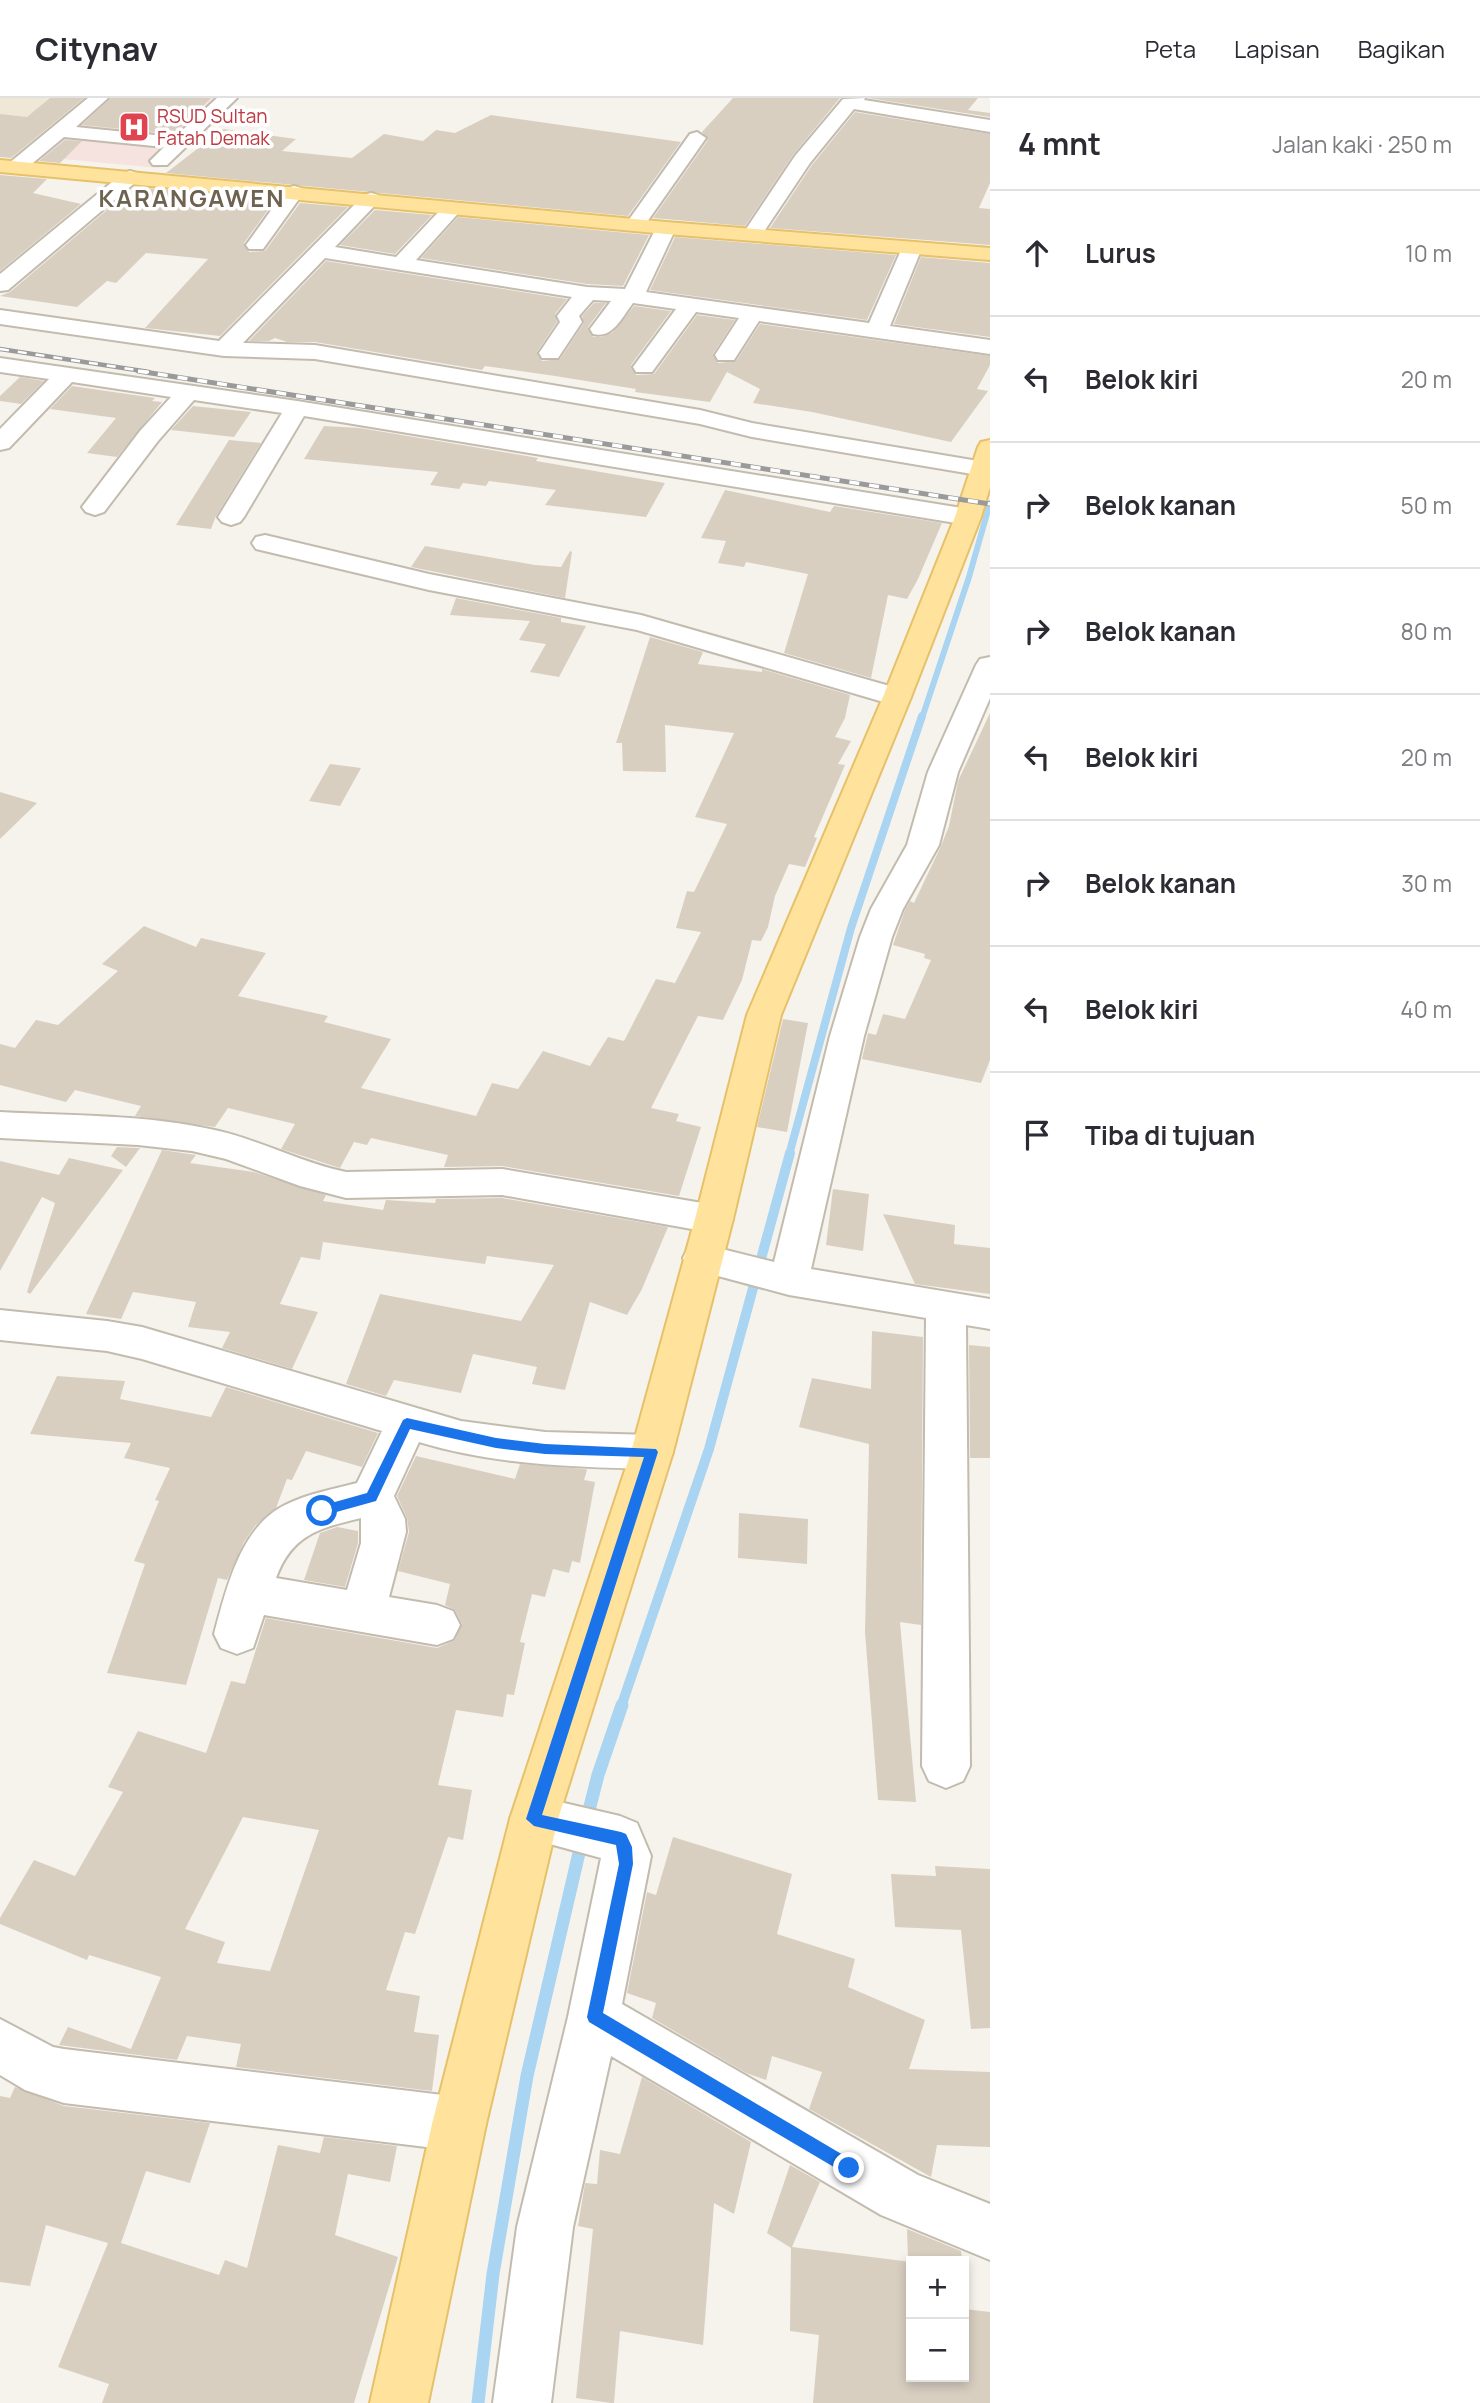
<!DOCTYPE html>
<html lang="id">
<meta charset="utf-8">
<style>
:root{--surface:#fff;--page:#f7f7f7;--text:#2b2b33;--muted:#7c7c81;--line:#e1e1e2}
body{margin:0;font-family:Manrope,sans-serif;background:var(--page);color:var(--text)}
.controls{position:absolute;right:21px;bottom:21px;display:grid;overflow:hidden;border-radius:0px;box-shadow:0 4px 10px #0003}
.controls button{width:63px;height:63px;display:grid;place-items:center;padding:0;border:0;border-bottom:2px solid var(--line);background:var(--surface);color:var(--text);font:35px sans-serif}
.stop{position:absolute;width:21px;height:21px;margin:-16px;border:5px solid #1a73e8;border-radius:50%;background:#fff}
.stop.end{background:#1a73e8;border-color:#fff;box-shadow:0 2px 7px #0008}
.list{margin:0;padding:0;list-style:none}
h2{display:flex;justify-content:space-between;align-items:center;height:91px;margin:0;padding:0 28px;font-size:30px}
h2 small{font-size:23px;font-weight:400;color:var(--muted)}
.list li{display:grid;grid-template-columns:46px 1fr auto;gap:21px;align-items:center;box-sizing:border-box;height:126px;padding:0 28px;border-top:2px solid var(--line)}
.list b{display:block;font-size:26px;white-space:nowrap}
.list em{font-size:23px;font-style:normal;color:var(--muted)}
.icon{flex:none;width:38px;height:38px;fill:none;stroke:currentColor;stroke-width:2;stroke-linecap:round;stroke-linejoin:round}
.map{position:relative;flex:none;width:990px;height:2305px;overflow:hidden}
header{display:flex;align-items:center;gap:42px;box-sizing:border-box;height:98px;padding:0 35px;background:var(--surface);border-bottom:2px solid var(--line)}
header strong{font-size:33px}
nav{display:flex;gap:38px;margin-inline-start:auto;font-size:24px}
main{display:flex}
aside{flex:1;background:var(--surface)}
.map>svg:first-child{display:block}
.education{fill:#efe8d6}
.medical{fill:#f6e3e0}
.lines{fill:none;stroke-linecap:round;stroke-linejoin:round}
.stream-far3{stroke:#a9d4f2;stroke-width:6}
.stream-far2{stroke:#a9d4f2;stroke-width:8}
.stream-far1{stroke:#a9d4f2;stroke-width:10}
.stream{stroke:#a9d4f2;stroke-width:13}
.building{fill:#d8cfc1;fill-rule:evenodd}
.minor-casing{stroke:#c2bbae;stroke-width:4}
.major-casing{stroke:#e6c16a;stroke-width:4}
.minor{fill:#fff;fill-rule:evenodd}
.major{fill:#ffe39c;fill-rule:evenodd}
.rail-far1-casing{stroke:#9a9a9a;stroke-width:4.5}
.rail-casing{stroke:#9a9a9a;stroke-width:5}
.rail-far1{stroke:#fff;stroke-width:2.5;stroke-dasharray:9;stroke-linecap:butt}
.rail{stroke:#fff;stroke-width:3.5;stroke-dasharray:10;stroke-linecap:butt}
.route{fill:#1a73e8}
.labels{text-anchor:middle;stroke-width:7;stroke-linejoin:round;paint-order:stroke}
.far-health-label{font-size:19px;fill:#be3a42;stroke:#fff;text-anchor:start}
.far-district-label{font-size:24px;font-weight:bold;letter-spacing:2px;fill:#6e6250;stroke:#fff}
</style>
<header>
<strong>Citynav</strong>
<nav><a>Peta</a><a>Lapisan</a><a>Bagikan</a></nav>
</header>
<main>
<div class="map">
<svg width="990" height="2305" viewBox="0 0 990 2305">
<rect width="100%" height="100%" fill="#f6f3ec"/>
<!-- education -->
<path class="education" d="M0 0H89L20 58 0 56Z"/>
<!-- medical -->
<path class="medical" d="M99 0H235L159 70 29 58Z"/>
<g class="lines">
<!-- stream-far3 -->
<path class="stream-far3" d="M922 620 969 479 990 405"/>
<!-- stream-far2 -->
<path class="stream-far2" d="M789 1057 851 830 922 618"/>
<!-- stream-far1 -->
<path class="stream-far1" d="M621 1609 709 1351 790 1055"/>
<!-- stream -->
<path class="stream" d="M586 1724 598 1677 622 1607
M478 2305 493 2176 527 1978 582 1742"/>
</g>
<!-- building -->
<path class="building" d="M50 0H84L11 60 0 59V16L27 19Z
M111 0H211L174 36 82 27Z
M733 0H840L793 57 745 128 653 120 708 42 702 34Z
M868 0H978L968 12 990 15V19Z
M855 14 990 36V85L979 110 990 111V147L770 130 812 67Z
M491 17 681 44 628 118 166 75 223 31 296 41 282 53 352 60 384 36 423 43 436 32 455 35Z
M65 42 82 43 60 65 39 63Z
M0 77 47 81 33 95 81 106 0 173Z
M146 90 275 102 244 145 249 154 265 153 300 105 348 109 220 238 145 230 208 161 146 155 116 185 107 183 77 209 0 198 10 194 121 100H131Z
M375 112 432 117 395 156 340 147Z
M458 119 649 137 623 188 587 186 421 160Z
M675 139 896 157 867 222 650 192Z
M921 159 990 165V239L894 226Z
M326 163 567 201 555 216 557 224 537 254 542 263 560 261 584 225 582 218 594 205H606L588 229 593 239H601L613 234 634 208 671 213 631 267 636 277 654 276 697 217 735 222 713 256 718 265 736 263 760 226 990 258V267L977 291 988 293 951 344 812 314 753 305 760 291 727 274 710 304 635 294 636 291 555 278 485 268 482 272 315 244H287L275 240 269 243H249Z
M20 279 44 283 21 306 0 303V298Z
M72 288 155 300 152 303 162 304 117 359 87 355 116 320 50 311Z
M193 308 251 314 234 339 171 332Z
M324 328 360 330 474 349 538 360 536 363 665 385 646 419 545 407 556 392 489 383 486 388 463 385 459 391 430 387 438 374 304 361Z
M229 342 261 345 216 418 211 431 176 427Z
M725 392 830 414 834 408 942 425 918 481 907 501 888 497 871 580 784 555 808 476 746 464 744 469 718 465 726 443 701 440Z
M425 448 535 467 561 469 570 453 572 454 565 500 411 469Z
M456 500 561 520V524L586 528 559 579 530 574 546 546 519 542 530 523 450 517Z
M650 539 703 554 698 566 762 574V571L850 597 845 620 835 639 851 643 838 666 845 667 814 739 817 740 805 769 789 766 775 798 768 829 761 843 752 842 742 882 723 922 698 918 651 1010 679 1016 676 1023 701 1029 679 1098 502 1068 444 1069 448 1057 371 1040 367 1047 354 1044 340 1070 281 1051 295 1026 228 1010 215 1029 135 1018 141 1008 75 992 66 1004 0 987V946L15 950 36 922 58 927 118 873 102 866 144 828 196 849 201 840 266 855 238 898 328 918 324 924 391 941 361 990 476 1018 492 985 518 991 543 953 590 968 608 939 624 943 656 881 675 885 701 834 676 830 687 793 694 794 727 726 695 719 734 635 665 627 666 674 623 673 622 645H616Z
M990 615V962L981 985 862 961 868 935 876 937 883 916 905 921 931 862 924 860 925 856 893 847 905 812 910 803 914 805 941 748 949 728 958 683Z
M330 666 361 670 340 708 309 703Z
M0 694 37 705 0 741Z
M783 921 808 925 787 1034 757 1029Z
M117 1049 138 1050H140L126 1069 111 1058Z
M162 1052 196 1057 190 1065 254 1074 326 1097 323 1103 383 1112 386 1102 435 1105 436 1101 502 1100 668 1129 642 1191 627 1217 590 1204 565 1292 532 1286 537 1269 473 1256 461 1295 394 1282 386 1298 346 1286 380 1196 521 1223 554 1167 487 1158 485 1166 323 1144 320 1162 301 1159 280 1206 318 1214 292 1271 222 1250 230 1234 188 1229 196 1204 133 1194 121 1221 86 1216Z
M69 1060 123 1072 30 1196 27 1194 55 1105 42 1099 0 1173V1063L59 1077Z
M833 1091 869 1096 863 1153 826 1147Z
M883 1116 955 1127 954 1146 990 1150V1196L915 1186Z
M872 1233 923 1239 921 1527 900 1524 916 1704 878 1702 865 1534 869 1346 799 1329 812 1280 871 1291Z
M969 1247 990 1249V1360H970Z
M57 1278 125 1283 120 1301 211 1319 226 1289 378 1335 362 1369 306 1353 292 1382 287 1381 276 1410 255 1428 244 1444 227 1482 218 1480 186 1587 107 1575 145 1466 134 1463 159 1403 155 1402 170 1370 124 1360 131 1345 30 1336Z
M416 1358 515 1381 520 1366 585 1371 587 1372 584 1382 595 1384 580 1465 572 1463 569 1475 553 1471 545 1499 532 1496 520 1544 525 1545 514 1597 507 1596 503 1619 456 1612 438 1687 472 1692 463 1742 448 1739 415 1836 405 1834 386 1892 420 1898 414 1934 439 1937 432 1993 236 1969 241 1946 187 1938 177 1962 59 1947 68 1929 131 1951 161 1879 89 1857 87 1862 0 1826V1820L34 1762 75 1778 123 1694 108 1689 138 1633 206 1655 231 1583 245 1586 266 1520 437 1550 455 1542 462 1526 455 1512 445 1507 450 1486 398 1473 409 1434 407 1420 397 1398ZM243 1719 319 1732 270 1873 217 1865 225 1844 185 1831Z
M739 1415 808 1421 807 1466 738 1460Z
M337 1429 358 1433V1445L345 1489 304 1482 320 1435Z
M673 1739 792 1776 777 1836 855 1861 848 1889 925 1922 909 1971 990 1974V2049L937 2047 931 2079 809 2011 822 1974 772 1958 766 1982 746 1975 652 1920 656 1905 627 1895 647 1794 656 1797Z
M935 1768 990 1771V1930L971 1931 961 1832 895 1829 891 1776 936 1778Z
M642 1979 751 2044 734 2116 714 2105 703 2247 620 2233 614 2305H611L576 2300 593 2131 578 2128 585 2085 597 2086 600 2052 620 2056Z
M15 1989 64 2008 210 2025 190 2085 146 2073 121 2145 219 2177 225 2162 247 2170 278 2047 320 2055 324 2039 397 2048 390 2084 348 2076 335 2137 398 2159 354 2305H102L109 2286 58 2269 108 2145 46 2127 30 2188 0 2184V1998L10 2000Z
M790 2067 820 2084 792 2149 911 2164V2279H964V2211L990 2214V2305H813L819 2237 790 2233 791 2150 767 2135Z
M907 2131 961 2153 962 2163H908Z"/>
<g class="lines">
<!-- minor casing -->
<g class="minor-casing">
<path id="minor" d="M88 0H108L76 29 175 39 217 0H237L167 67H153L150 63 164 49 64 39 22 74H8L5 70 8 66Z
M865 0 864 2 990 22V34L854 11 810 65 759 141H745L742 137 795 58 843 1Z
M697 34 706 40 642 131H628L625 127 628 123 690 36Z
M130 73 137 75 140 79 137 83 8 192 0 193V176L123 75Z
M294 88 301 90 304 94 263 151H249L246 147 249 143 287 90Z
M371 95 378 97 381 101 335 149 396 159 446 106H460L463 110 416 162 587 189 625 191 656 130 659 126H673L676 130 646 194 869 225 902 150 905 146H919L922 150 890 228 990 242V256L759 223 734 262H718L715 257 739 220 696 214 652 274H636L633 269 676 211 633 205C622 219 613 241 593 236L590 231 611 203 593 202 579 218 582 224 558 260H542L539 255 560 224 557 218 572 199 325 160 243 245 315 247 700 312 752 325 984 364 990 365V377L984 378 752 339 700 326 315 261 224 258 0 226V212L219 243 364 97Z
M0 260 297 303 968 411 977 414 981 419 977 424 968 427 304 318 244 419 240 424 231 427 222 424 218 419 282 315 194 302 158 343 104 414 95 417 86 414 82 409 140 333 171 299 72 284 9 350 0 352V331L49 281 0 274Z
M265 437 429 476 641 517 907 593 911 599 907 605 897 608 637 532 429 492 256 451 252 445 256 439Z
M990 559V600L958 674 939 747 903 811 892 839 864 938 811 1171 990 1201V1231L966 1227 970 1668 963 1683 946 1690 929 1683 922 1668 926 1220 789 1197 688 1170 683 1160 688 1150 702 1146 774 1164 830 938 860 839 871 811 907 747 928 674 976 567 980 561Z
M0 1014C73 1018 147 1016 219 1033 262 1043 302 1065 346 1074L502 1071 714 1107 727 1111 733 1121 727 1131 714 1135 502 1097 346 1100 300 1088 226 1061 192 1053 138 1047 0 1040Z
M0 1212 107 1223 142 1229 461 1323 545 1334 652 1337 667 1342 673 1354 667 1366 652 1371C573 1369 495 1367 419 1344L394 1398 405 1421 406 1434 389 1499 437 1507 453 1513 460 1527 453 1541 437 1547 264 1517 253 1550 237 1556 221 1550 214 1536C226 1492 240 1429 285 1407 307 1396 333 1391 357 1385L382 1333 142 1261 107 1253 0 1242ZM361 1420V1445L347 1492 276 1480C292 1436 320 1430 361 1420Z
M534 1698 620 1718 637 1725 651 1758 622 1906 918 2077 990 2106V2162L881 2117 611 1958 573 2129 551 2305H493L517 2129 568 1919 601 1760 517 1737 510 1721 517 1705Z
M0 1921 53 1949 64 1951 459 1999 478 2007 486 2026 478 2045 459 2053 64 2005 25 1992 0 1977Z"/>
</g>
<!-- major casing -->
<g class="major-casing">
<path id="major" d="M0 62 666 124 990 150V162L666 136 0 74Z
M990 342V389L981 419 911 599 781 917 733 1121 673 1354 558 1721 486 2026 428 2305H370L432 2026 510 1721 631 1354 695 1121 747 917 883 599 955 419 978 349 981 344Z"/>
</g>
<!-- minor -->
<use href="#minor" class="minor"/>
<!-- major -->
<use href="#major" class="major"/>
<!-- rail-far1 casing -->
<g class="rail-far1-casing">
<path id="rail-far1" d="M0 251 149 274"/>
</g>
<!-- rail casing -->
<g class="rail-casing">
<path id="rail" d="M138 273 990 406"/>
</g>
<!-- rail-far1 -->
<use href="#rail-far1" class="rail-far1"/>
<!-- rail -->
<use href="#rail" class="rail"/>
</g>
<!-- route -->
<path class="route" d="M407 1320 496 1340 545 1346 656 1351 658 1354 542 1717 621 1734 626 1736 632 1749 633 1766 603 1915 855 2064 857 2070 855 2075 849 2078 844 2075 589 1924 587 1919 619 1766 616 1747 534 1728 526 1721 644 1359 545 1356 496 1350 410 1331 376 1403 322 1418 317 1417V1409L367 1395 403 1322Z"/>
<!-- icons -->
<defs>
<g id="hospital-square" transform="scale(1.575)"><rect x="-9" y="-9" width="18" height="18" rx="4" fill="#e0444e" stroke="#fff"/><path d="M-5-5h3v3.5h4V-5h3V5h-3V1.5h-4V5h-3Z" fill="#fff"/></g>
</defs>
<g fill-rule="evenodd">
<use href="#hospital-square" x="134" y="29"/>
</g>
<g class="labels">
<!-- far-health labels -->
<g class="far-health-label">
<text x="157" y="25">RSUD Sultan<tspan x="157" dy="22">Fatah Demak</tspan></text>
</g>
<!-- far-district labels -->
<g class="far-district-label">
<text x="192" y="109">KARANGAWEN</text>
</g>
</g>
</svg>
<div class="controls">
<button>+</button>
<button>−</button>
</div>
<div class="stop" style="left:322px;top:1413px"></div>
<div class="stop end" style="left:849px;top:2070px"></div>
</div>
<aside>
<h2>4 mnt<small>Jalan kaki · 250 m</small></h2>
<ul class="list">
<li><svg class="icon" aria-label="ahead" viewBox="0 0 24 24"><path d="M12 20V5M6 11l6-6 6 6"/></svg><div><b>Lurus</b></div><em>10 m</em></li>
<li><svg class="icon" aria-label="left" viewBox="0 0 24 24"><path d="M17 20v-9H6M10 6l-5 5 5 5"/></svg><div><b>Belok kiri</b></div><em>20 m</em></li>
<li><svg class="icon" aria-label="right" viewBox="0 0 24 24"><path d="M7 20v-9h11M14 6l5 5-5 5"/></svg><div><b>Belok kanan</b></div><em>50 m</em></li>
<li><svg class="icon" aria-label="right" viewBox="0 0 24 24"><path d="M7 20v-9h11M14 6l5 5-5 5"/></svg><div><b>Belok kanan</b></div><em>80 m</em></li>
<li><svg class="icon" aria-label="left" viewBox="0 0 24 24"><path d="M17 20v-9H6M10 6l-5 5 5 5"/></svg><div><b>Belok kiri</b></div><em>20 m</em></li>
<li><svg class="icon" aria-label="right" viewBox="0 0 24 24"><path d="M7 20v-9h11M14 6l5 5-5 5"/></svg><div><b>Belok kanan</b></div><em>30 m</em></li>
<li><svg class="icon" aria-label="left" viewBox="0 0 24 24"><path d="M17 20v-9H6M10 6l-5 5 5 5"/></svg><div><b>Belok kiri</b></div><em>40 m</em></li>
<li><svg class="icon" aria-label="arrive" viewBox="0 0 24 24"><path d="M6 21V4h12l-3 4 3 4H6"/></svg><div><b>Tiba di tujuan</b></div></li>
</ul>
</aside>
</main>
